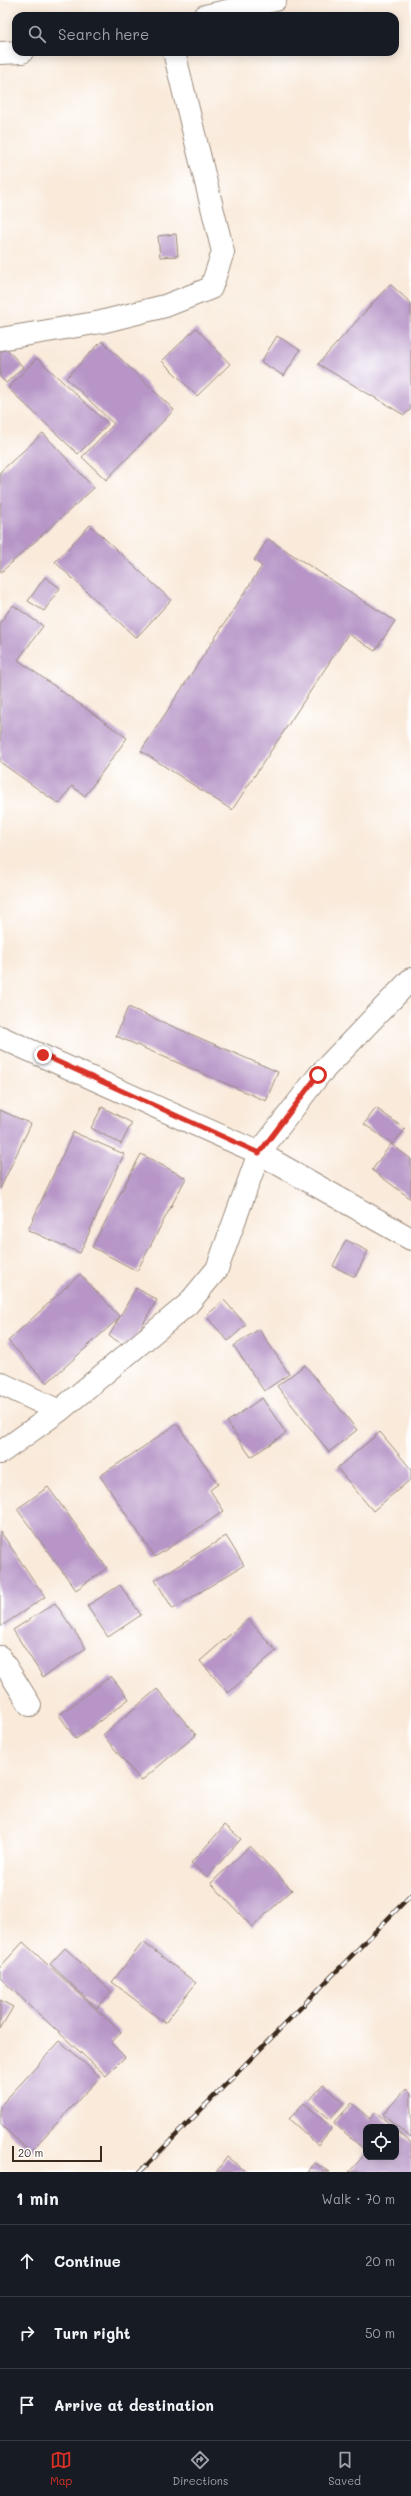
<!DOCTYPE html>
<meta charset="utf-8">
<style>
:root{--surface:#171b24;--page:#242831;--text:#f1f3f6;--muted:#9ea1a6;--line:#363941;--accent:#d93025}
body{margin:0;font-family:Mali,sans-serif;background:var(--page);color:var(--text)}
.controls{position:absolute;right:12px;bottom:12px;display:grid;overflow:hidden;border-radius:8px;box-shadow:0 2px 10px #0003}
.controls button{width:36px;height:36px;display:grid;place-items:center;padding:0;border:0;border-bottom:1px solid var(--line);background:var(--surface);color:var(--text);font:20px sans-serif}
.scale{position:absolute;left:12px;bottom:10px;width:90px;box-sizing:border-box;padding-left:4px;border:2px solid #3b2a1e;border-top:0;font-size:11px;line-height:14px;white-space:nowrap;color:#3b2a1e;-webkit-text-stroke:3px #fff;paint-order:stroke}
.stop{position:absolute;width:12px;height:12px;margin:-9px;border:3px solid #d93025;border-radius:50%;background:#fff}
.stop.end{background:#d93025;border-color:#fff;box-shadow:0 1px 4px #0008}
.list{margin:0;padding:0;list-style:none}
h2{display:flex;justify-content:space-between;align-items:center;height:52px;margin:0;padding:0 16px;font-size:17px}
h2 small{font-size:13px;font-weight:400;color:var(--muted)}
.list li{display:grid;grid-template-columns:26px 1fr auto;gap:12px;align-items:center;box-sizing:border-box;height:72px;padding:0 16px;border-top:1px solid var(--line)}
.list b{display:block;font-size:15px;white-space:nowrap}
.list em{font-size:13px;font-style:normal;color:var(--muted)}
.icon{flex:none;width:22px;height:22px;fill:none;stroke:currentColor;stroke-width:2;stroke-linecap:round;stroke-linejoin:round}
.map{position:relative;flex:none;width:411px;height:2172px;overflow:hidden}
.search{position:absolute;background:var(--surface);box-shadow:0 2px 10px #0003;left:12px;right:12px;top:12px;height:44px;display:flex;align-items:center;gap:10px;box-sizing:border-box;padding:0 14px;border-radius:12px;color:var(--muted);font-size:15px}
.sheet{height:268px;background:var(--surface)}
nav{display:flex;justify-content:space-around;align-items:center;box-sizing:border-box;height:56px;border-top:1px solid var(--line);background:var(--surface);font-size:11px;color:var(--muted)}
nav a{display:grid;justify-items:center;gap:2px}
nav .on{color:var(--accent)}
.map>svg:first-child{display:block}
.building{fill:#b796c7}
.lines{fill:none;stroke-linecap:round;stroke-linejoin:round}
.minor-casing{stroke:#9a8a7c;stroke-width:24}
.minor{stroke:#fff;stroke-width:22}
.rail-casing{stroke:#3b2a1e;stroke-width:4.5}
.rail{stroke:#fff;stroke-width:3;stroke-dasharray:9;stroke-linecap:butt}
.route{stroke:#d93025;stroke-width:5}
</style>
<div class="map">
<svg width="411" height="2172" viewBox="0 0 411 2172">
<rect width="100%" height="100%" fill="#fff"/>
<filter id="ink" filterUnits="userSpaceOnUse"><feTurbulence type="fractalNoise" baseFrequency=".025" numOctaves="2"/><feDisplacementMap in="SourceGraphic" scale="8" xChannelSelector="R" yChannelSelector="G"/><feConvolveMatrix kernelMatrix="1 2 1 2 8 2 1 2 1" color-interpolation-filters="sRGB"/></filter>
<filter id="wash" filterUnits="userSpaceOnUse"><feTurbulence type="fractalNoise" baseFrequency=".012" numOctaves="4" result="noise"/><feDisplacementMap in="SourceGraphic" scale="16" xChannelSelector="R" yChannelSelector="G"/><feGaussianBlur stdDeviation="0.9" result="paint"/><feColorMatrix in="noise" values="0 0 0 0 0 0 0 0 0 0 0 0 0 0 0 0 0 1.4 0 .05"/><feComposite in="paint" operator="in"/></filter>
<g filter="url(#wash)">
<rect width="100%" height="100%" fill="#f9eada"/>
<g id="blocks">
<!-- building -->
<path class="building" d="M176 234 178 256 160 257 158 236Z
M390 284 411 303V409L404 415 318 364Z
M196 328 230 364 197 396 162 361Z
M277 336 300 350 284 376 261 362Z
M102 341 174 410 106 480 82 457 114 424 66 378Z
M6 348 23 367 6 383 0 377V353Z
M37 358 108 424 78 454 8 388Z
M43 433 94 488 0 573V472Z
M90 525 171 600 136 638 55 562Z
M268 539 395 621 375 651 348 634 232 810 141 751 262 566 254 560Z
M45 577 60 588 44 611 28 601Z
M13 605 43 626 18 660 127 738 85 796 72 786 59 804 0 762V623Z
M128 1007 278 1072 266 1101 116 1036Z
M102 1107 132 1123 121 1144 91 1128Z
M376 1108 405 1129 393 1144 364 1124Z
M0 1110 31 1124 0 1189Z
M73 1132 124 1154 80 1253 28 1230Z
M391 1144 411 1159V1199L372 1170Z
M141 1154 186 1178 137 1271 92 1247Z
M346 1240 368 1251 355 1277 333 1266Z
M80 1274 120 1317 47 1383 8 1341Z
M136 1288 157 1300 129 1348 109 1336Z
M224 1300 246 1325 228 1341 206 1316Z
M259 1329 289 1374 264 1391 234 1346Z
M305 1365 357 1430 329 1452 277 1386Z
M262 1398 286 1433 251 1457 227 1422Z
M177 1424 218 1484 210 1490 224 1511 155 1557 100 1476Z
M380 1432 411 1469V1479L373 1511 337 1468Z
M48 1487 107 1568 76 1590 17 1509Z
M0 1531 45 1597 0 1627Z
M226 1536 244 1565 173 1609 155 1580Z
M120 1585 141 1615 108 1637 87 1606Z
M55 1603 86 1648 43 1677 13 1630Z
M248 1619 276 1651 228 1693 200 1661Z
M111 1676 129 1699 76 1739 59 1715Z
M157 1689 196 1735 141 1781 103 1735Z
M225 1825 241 1839 207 1877 191 1863Z
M250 1846 292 1890 252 1927 211 1883Z
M23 1942 121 2032 111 2043 125 2057 106 2076 0 1978V1967Z
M143 1942 196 1983 165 2023 112 1982Z
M65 1948 112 1992 97 2008 50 1964Z
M0 2000 13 2007 0 2029Z
M60 2041 100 2077 30 2152 0 2124V2106Z
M323 2085 344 2103 330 2119 309 2101Z
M406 2089 411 2094V2138L383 2114Z
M304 2103 332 2128 318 2145 289 2119Z
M352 2103 370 2119 376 2112 393 2127H366V2151L334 2123Z
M396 2130 411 2143V2172H349L366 2153V2157H396Z
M227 2157 247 2172H216Z
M315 2163 329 2172H308Z"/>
</g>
</g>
<g filter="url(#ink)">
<use href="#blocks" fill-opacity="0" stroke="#9a8a7c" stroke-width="1"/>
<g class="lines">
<!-- minor casing -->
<g class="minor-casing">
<path id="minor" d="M205 16 275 0
M0 53 22 52
M0 339 101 322 165 306 211 288 223 252 174 52
M0 1037 259 1153 411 1239
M0 1383 59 1411
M0 1453 59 1411 188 1304 217 1269 259 1153 319 1075 411 979
M0 1657 30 1705"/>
</g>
<!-- minor -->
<use href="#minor" class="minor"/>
<!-- rail casing -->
<g class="rail-casing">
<path id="rail" d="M140 2172 411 1895"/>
</g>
<!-- rail -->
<use href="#rail" class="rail"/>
</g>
</g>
<g class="lines" filter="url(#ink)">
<!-- route -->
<path class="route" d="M43 1055 259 1153 318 1075"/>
</g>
</svg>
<div class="controls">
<button><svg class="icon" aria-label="locate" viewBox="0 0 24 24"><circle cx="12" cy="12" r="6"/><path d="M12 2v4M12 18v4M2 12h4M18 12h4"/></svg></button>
</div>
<div class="scale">20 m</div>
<div class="stop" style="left:318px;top:1075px"></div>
<div class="stop end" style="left:43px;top:1055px"></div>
<div class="search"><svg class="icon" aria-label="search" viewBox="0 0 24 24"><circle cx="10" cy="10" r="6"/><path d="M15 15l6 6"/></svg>Search here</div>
</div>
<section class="sheet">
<h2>1 min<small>Walk · 70 m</small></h2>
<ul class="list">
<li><svg class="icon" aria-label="ahead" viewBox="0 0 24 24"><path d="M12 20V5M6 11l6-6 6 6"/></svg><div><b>Continue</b></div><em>20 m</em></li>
<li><svg class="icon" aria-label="right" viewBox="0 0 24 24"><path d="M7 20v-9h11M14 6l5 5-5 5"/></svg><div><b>Turn right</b></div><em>50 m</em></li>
<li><svg class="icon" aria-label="arrive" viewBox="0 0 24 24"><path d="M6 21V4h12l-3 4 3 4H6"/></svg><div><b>Arrive at destination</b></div></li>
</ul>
</section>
<nav>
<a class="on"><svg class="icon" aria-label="map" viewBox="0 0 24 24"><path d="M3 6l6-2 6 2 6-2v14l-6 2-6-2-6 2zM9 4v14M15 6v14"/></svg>Map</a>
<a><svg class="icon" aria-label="directions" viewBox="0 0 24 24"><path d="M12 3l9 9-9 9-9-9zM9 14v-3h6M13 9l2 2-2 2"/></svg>Directions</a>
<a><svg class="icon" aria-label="saved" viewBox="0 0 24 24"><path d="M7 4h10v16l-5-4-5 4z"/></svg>Saved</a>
</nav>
